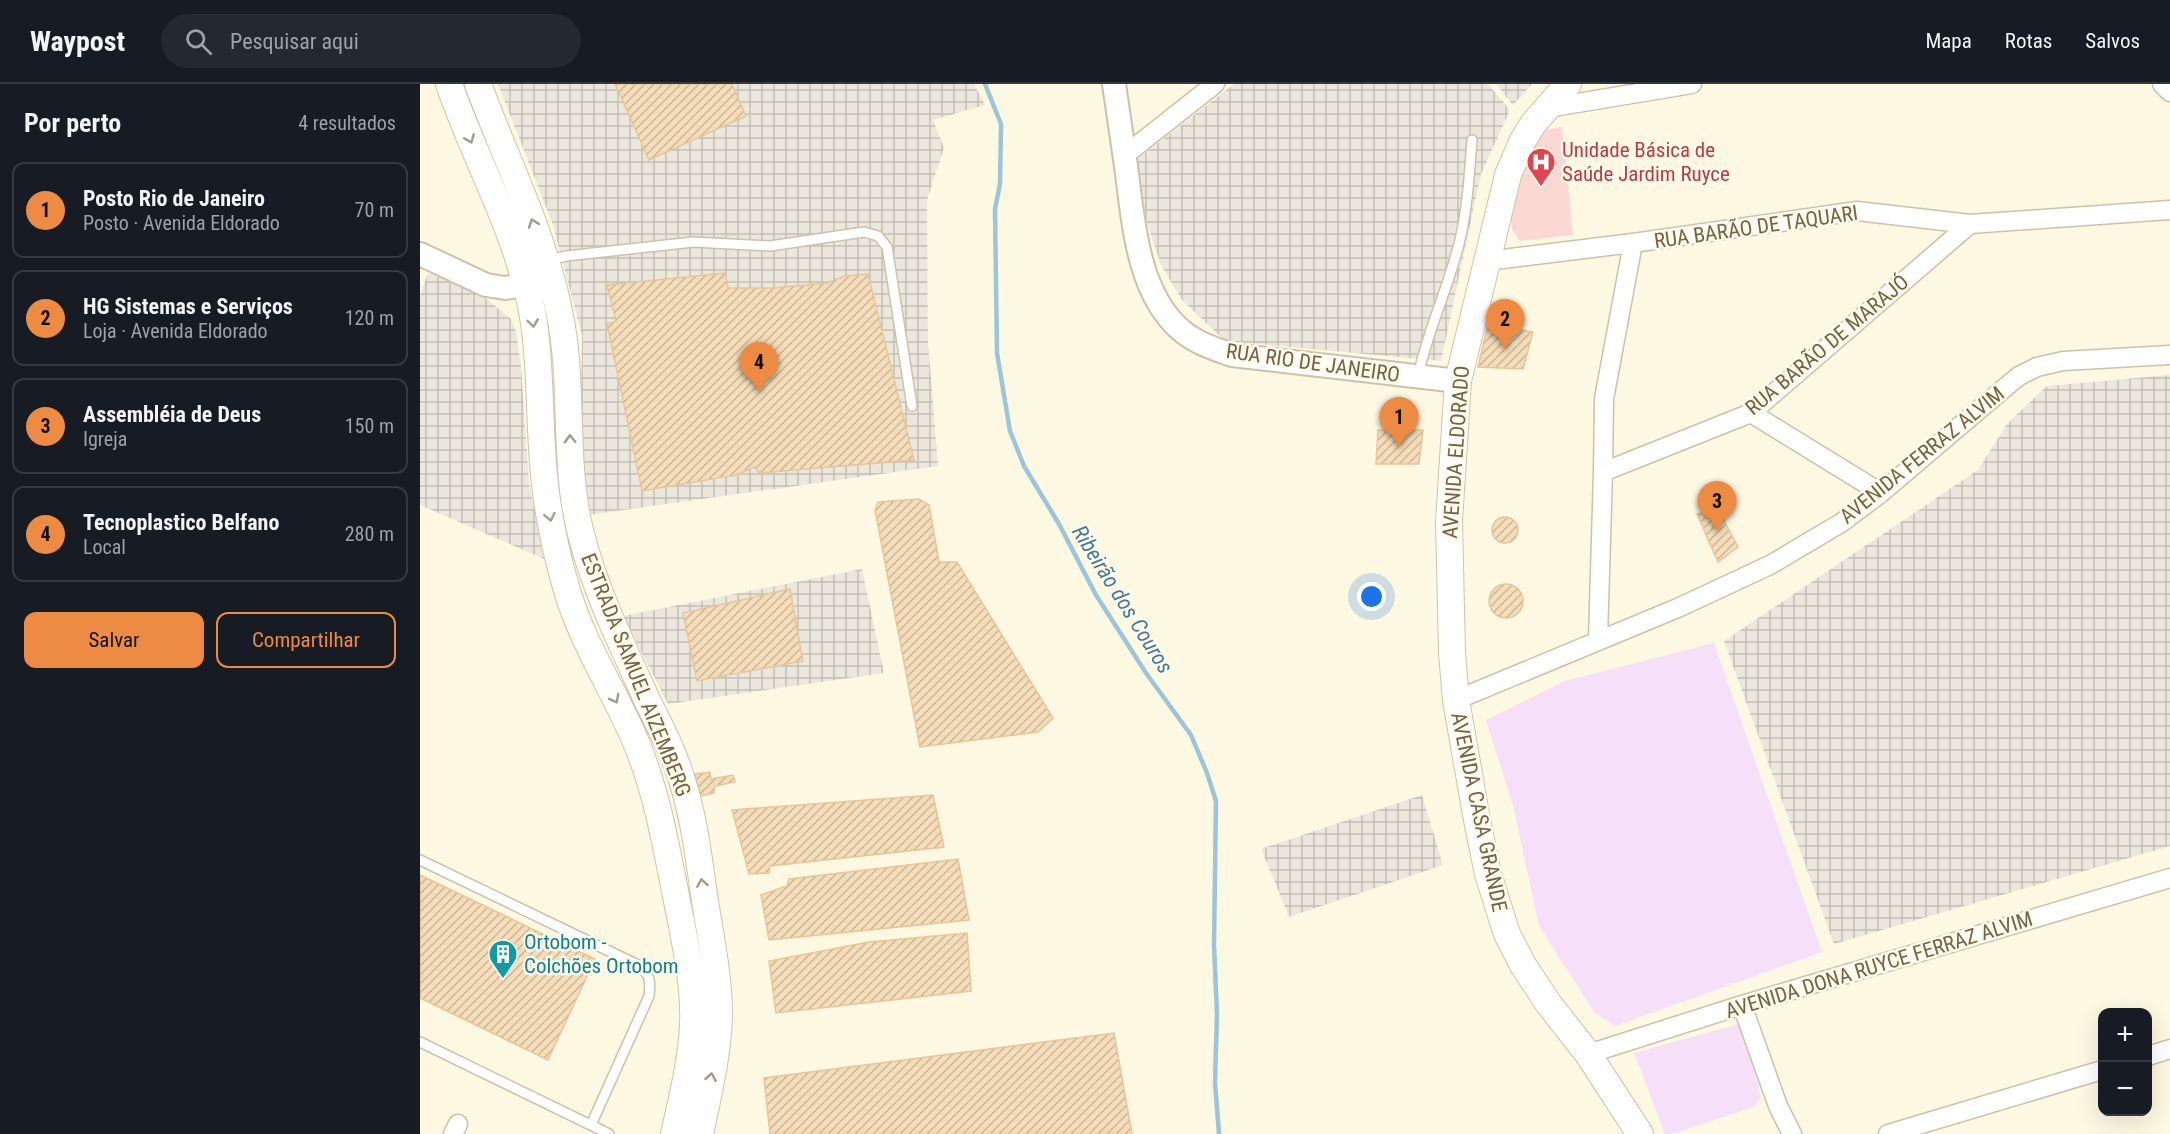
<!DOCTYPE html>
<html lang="pt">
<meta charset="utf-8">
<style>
:root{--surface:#171b24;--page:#242831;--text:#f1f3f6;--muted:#9ea1a6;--line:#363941;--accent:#ed8b42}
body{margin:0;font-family:"Roboto Condensed",sans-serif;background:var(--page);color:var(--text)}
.controls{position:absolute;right:18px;bottom:18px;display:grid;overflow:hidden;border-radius:12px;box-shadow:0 6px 24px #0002}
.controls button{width:54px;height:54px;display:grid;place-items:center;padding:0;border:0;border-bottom:2px solid var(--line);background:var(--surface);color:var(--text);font:30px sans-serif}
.you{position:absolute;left:952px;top:513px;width:21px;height:21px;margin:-15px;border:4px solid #fff;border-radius:50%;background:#1a73e8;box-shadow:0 0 0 9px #1a73e833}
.badge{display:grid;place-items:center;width:39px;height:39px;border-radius:50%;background:var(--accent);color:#111;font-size:20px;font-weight:700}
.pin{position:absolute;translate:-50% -50px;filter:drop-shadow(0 2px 3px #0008)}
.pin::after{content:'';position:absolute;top:32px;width:21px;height:18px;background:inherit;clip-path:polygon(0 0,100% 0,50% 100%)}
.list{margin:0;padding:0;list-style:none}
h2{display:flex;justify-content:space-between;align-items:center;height:78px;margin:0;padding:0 24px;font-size:26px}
h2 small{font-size:20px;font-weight:400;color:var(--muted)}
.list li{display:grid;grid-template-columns:39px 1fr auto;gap:18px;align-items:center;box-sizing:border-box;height:96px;margin:0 12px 12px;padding:0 12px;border:2px solid var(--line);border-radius:12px}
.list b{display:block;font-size:22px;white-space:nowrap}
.list p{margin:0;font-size:20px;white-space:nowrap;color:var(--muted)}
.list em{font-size:20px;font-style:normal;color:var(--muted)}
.actions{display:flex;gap:12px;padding:18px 24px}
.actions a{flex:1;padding:14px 0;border:2px solid var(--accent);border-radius:12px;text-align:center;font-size:21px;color:var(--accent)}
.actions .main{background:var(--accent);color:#111}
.icon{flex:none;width:33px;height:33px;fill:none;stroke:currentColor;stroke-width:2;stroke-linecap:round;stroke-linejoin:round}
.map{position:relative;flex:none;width:1750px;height:1050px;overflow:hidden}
header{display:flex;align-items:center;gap:36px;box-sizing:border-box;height:84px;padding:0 30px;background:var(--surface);border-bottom:2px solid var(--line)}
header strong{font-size:28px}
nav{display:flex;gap:33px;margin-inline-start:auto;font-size:21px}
.search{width:420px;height:54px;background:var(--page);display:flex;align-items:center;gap:15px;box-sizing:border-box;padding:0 21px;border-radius:33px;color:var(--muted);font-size:22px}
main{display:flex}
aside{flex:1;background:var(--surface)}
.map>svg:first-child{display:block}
.industrial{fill:url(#industrial-grid)}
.education{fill:#f5dff9}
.medical{fill:#fcd8d5}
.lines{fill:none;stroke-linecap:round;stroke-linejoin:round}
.stream{stroke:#9cc4da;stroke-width:4.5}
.building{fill:url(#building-hatch);stroke:#e7c698;stroke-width:1.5}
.service-casing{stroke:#cfc1a9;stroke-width:12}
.minor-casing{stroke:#cfc1a9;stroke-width:21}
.tertiary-casing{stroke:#cfc1a9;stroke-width:26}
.secondary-casing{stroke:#d2c3a5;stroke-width:28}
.service{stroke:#fff;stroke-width:9}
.minor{stroke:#fff;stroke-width:18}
.tertiary{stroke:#fff;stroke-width:22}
.secondary{stroke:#fff;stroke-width:26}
.oneway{stroke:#a69987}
.labels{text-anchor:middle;stroke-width:5;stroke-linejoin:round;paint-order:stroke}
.health-label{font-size:21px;fill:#be3a42;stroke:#fffbea;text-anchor:start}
.street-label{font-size:21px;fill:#766247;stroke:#fffbea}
.culture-label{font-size:21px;fill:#0d838f;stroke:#fffbea;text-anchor:start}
.water-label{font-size:22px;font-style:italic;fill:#457a99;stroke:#fffbea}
</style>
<header>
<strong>Waypost</strong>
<div class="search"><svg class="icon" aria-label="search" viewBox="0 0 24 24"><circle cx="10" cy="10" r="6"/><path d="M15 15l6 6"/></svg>Pesquisar aqui</div>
<nav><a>Mapa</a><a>Rotas</a><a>Salvos</a></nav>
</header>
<main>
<aside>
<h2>Por perto<small>4 resultados</small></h2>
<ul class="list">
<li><span class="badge">1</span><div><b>Posto Rio de Janeiro</b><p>Posto · Avenida Eldorado</p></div><em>70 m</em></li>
<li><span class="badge">2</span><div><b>HG Sistemas e Serviços</b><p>Loja · Avenida Eldorado</p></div><em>120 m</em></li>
<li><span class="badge">3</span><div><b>Assembléia de Deus</b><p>Igreja</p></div><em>150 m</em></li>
<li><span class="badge">4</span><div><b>Tecnoplastico Belfano</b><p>Local</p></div><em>280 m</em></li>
</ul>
<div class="actions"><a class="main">Salvar</a><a>Compartilhar</a></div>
</aside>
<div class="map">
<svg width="1750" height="1050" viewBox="0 0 1750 1050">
<defs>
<pattern id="industrial-grid" width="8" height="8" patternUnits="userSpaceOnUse" patternTransform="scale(1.5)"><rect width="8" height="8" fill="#ece7dd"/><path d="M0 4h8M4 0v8" fill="none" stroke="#c4bfb5"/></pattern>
<pattern id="building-hatch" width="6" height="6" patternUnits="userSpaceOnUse" patternTransform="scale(1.5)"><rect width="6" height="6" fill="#f4dcb9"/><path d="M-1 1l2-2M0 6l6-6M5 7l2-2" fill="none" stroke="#cab698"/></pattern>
</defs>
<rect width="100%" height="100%" fill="#fdf8e2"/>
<!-- industrial -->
<path class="industrial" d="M78 0H554L565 21 513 36 524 64 507 116 508 258 518 382 168 431 160 377 162 251 133 141Z
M814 0H1068L1090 26 1061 90 1021 277 805 257 762 216 741 181 727 139 715 77Z
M1076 0H1112L1093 21Z
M8 189 57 207 91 235 96 247 101 283 109 399 124 475 0 421V211Z
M1750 291V762L1414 860 1304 557 1558 386 1587 340 1627 302Z
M442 485 464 589 248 620 203 532Z
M1002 711 1023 781 869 833 841 765Z"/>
<!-- education -->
<path class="education" d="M1294 559 1402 868 1195 942 1175 929 1119 842 1094 725 1066 636 1145 597Z
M1323 939 1341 1013 1334 1023 1252 1050H1245L1214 969Z"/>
<!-- medical -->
<path class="medical" d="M1142 43 1153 151 1100 157 1092 146 1090 124 1112 48Z"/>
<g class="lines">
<!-- stream -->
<path class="stream" d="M565 0 581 40 580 100 575 125 577 269 590 347 604 382 639 440 676 511 726 589 771 651 787 689 796 717 794 861 797 930 795 999 799 1050"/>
</g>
<!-- building -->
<path class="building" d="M195 0H312L326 32 229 76Z
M305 189 308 204H353L407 199 425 192 448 190 494 376 339 389 335 383 316 391 222 407 187 240 196 237 187 201Z
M1068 240 1113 248 1103 285 1058 283Z
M958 346H1003L999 380H956Z
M499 415 509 421 519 478H537L633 634 618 648 500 663 455 426 458 418Z
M1298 425 1318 463 1298 478 1277 430Z
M1072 446a13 13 0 1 1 26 0a13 13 0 1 1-26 0Z
M1069 517a17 17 0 1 1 34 0a17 17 0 1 1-34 0Z
M370 505 383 577 277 597 263 529Z
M290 688 291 695 313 691 315 698 295 702 294 709 279 712 275 690Z
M513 711 524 763 350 782 349 789 329 790 312 726Z
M538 775 549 836 349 856 341 811 367 802 369 795Z
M0 791 175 875 128 976 0 914Z
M547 849 551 907 356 929 349 877 449 858Z
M694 949 712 1050H350L344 994Z"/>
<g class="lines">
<!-- service casing -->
<g class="service-casing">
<path id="service" d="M129 176 146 172 273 158 350 162 444 148 458 152 467 163 492 322
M998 293C1006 252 1024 214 1035 174 1047 136 1049 96 1052 56
M0 776 218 881C230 890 231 897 229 912L171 1041
M0 958 189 1050"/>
</g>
<!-- minor casing -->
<g class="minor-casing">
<path id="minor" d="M1742 0 1750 8
M1127 24 1272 0
M705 71 795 0
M1067 177 1213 159 1437 127 1550 140 1750 126
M1331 329 1461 409
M1183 388 1331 329 1550 140
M1178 555 1183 388 1184 315 1213 159
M1036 616 1260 523 1350 481 1421 439 1461 409 1588 301 1599 292 1617 283 1643 277 1750 271
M1322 921 1358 1022 1372 1050
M1168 970 1322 921 1750 794
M1728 972 1750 965
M33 1050 38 1040
M1468 1050 1682 986"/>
</g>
<!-- tertiary casing -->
<g class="tertiary-casing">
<path id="tertiary" d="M694 0C698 27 702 54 706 82 713 135 717 210 762 247 776 259 795 265 812 271L1038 297
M0 170 66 201 85 204 124 197"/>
</g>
<!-- secondary casing -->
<g class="secondary-casing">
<path id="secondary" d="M29 0C55 76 97 147 112 227 120 271 119 318 122 363 124 411 133 458 146 503 162 560 196 609 218 663 237 710 246 762 256 812 264 854 275 899 273 942 271 979 262 1014 254 1050
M58 0C86 76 123 148 139 227 155 300 142 377 161 450 176 509 203 563 228 618 240 642 253 667 261 693 274 732 279 776 285 817 291 855 299 893 299 931 298 971 288 1012 280 1050
M1148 0 1113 40 1102 58 1088 91 1038 297 1029 437 1032 569 1036 616 1057 736 1068 790 1087 850 1103 881 1128 919 1168 970 1220 1050"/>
</g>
<!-- service -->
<use href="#service" class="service"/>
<!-- minor -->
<use href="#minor" class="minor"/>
<!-- tertiary -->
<use href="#tertiary" class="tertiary"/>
<!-- secondary -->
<use href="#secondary" class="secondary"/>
</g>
<!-- one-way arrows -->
<defs><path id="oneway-chevron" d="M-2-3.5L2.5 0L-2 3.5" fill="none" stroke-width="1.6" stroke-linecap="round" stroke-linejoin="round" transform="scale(1.5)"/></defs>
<g class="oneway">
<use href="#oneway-chevron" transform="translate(50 55) rotate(68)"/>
<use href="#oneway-chevron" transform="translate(113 139) rotate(-110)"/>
<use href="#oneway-chevron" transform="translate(113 239) rotate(82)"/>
<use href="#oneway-chevron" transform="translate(150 355) rotate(-92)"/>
<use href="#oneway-chevron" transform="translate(130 433) rotate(79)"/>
<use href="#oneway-chevron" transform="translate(195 615) rotate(62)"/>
<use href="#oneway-chevron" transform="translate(282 799) rotate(-99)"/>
<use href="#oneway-chevron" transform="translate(291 993) rotate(-80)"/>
</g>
<!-- icons -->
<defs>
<g id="hospital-pin" transform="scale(1.5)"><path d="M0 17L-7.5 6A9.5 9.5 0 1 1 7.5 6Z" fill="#e0444e" stroke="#fffbea"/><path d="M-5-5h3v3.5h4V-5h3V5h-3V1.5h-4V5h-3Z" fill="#fff"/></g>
<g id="building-pin" transform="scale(1.5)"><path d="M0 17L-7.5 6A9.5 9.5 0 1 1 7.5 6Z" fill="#0f9aa8" stroke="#fffbea"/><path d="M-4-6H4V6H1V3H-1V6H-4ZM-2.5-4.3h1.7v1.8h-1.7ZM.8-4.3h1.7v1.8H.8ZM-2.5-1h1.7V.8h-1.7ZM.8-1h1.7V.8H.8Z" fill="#fff"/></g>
</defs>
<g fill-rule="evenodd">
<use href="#hospital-pin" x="1121" y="78"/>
<use href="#building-pin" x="83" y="870"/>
</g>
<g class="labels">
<!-- health labels -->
<g class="health-label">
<text x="1142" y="73">Unidade Básica de<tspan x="1142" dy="24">Saúde Jardim Ruyce</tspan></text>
</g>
<!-- street labels -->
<g class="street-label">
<text transform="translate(1336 143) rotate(-8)" y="7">RUA BARÃO DE TAQUARI</text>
<text transform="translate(1407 261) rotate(-40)" y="7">RUA BARÃO DE MARAJÓ</text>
<text transform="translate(893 279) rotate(8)" y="7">RUA RIO DE JANEIRO</text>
<text transform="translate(1036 368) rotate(-86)" y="7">AVENIDA ELDORADO</text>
<text transform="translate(1502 371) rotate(-39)" y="7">AVENIDA FERRAZ ALVIM</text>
<text transform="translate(216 591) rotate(68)" y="7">ESTRADA SAMUEL AIZEMBERG</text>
<text transform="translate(1059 728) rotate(78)" y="7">AVENIDA CASA GRANDE</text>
<text transform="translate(1459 881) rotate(-17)" y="7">AVENIDA DONA RUYCE FERRAZ ALVIM</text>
</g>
<!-- culture labels -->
<g class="culture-label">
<text x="104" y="865">Ortobom -<tspan x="104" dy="24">Colchões Ortobom</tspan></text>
</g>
<!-- water labels -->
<g class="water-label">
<text transform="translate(703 515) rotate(58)" y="8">Ribeirão dos Couros</text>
</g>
</g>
</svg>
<div class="controls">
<button>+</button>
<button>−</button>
</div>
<div class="you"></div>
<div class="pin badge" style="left:979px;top:363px">1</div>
<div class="pin badge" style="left:1085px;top:265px">2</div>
<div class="pin badge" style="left:1297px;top:447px">3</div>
<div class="pin badge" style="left:339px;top:308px">4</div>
</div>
</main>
